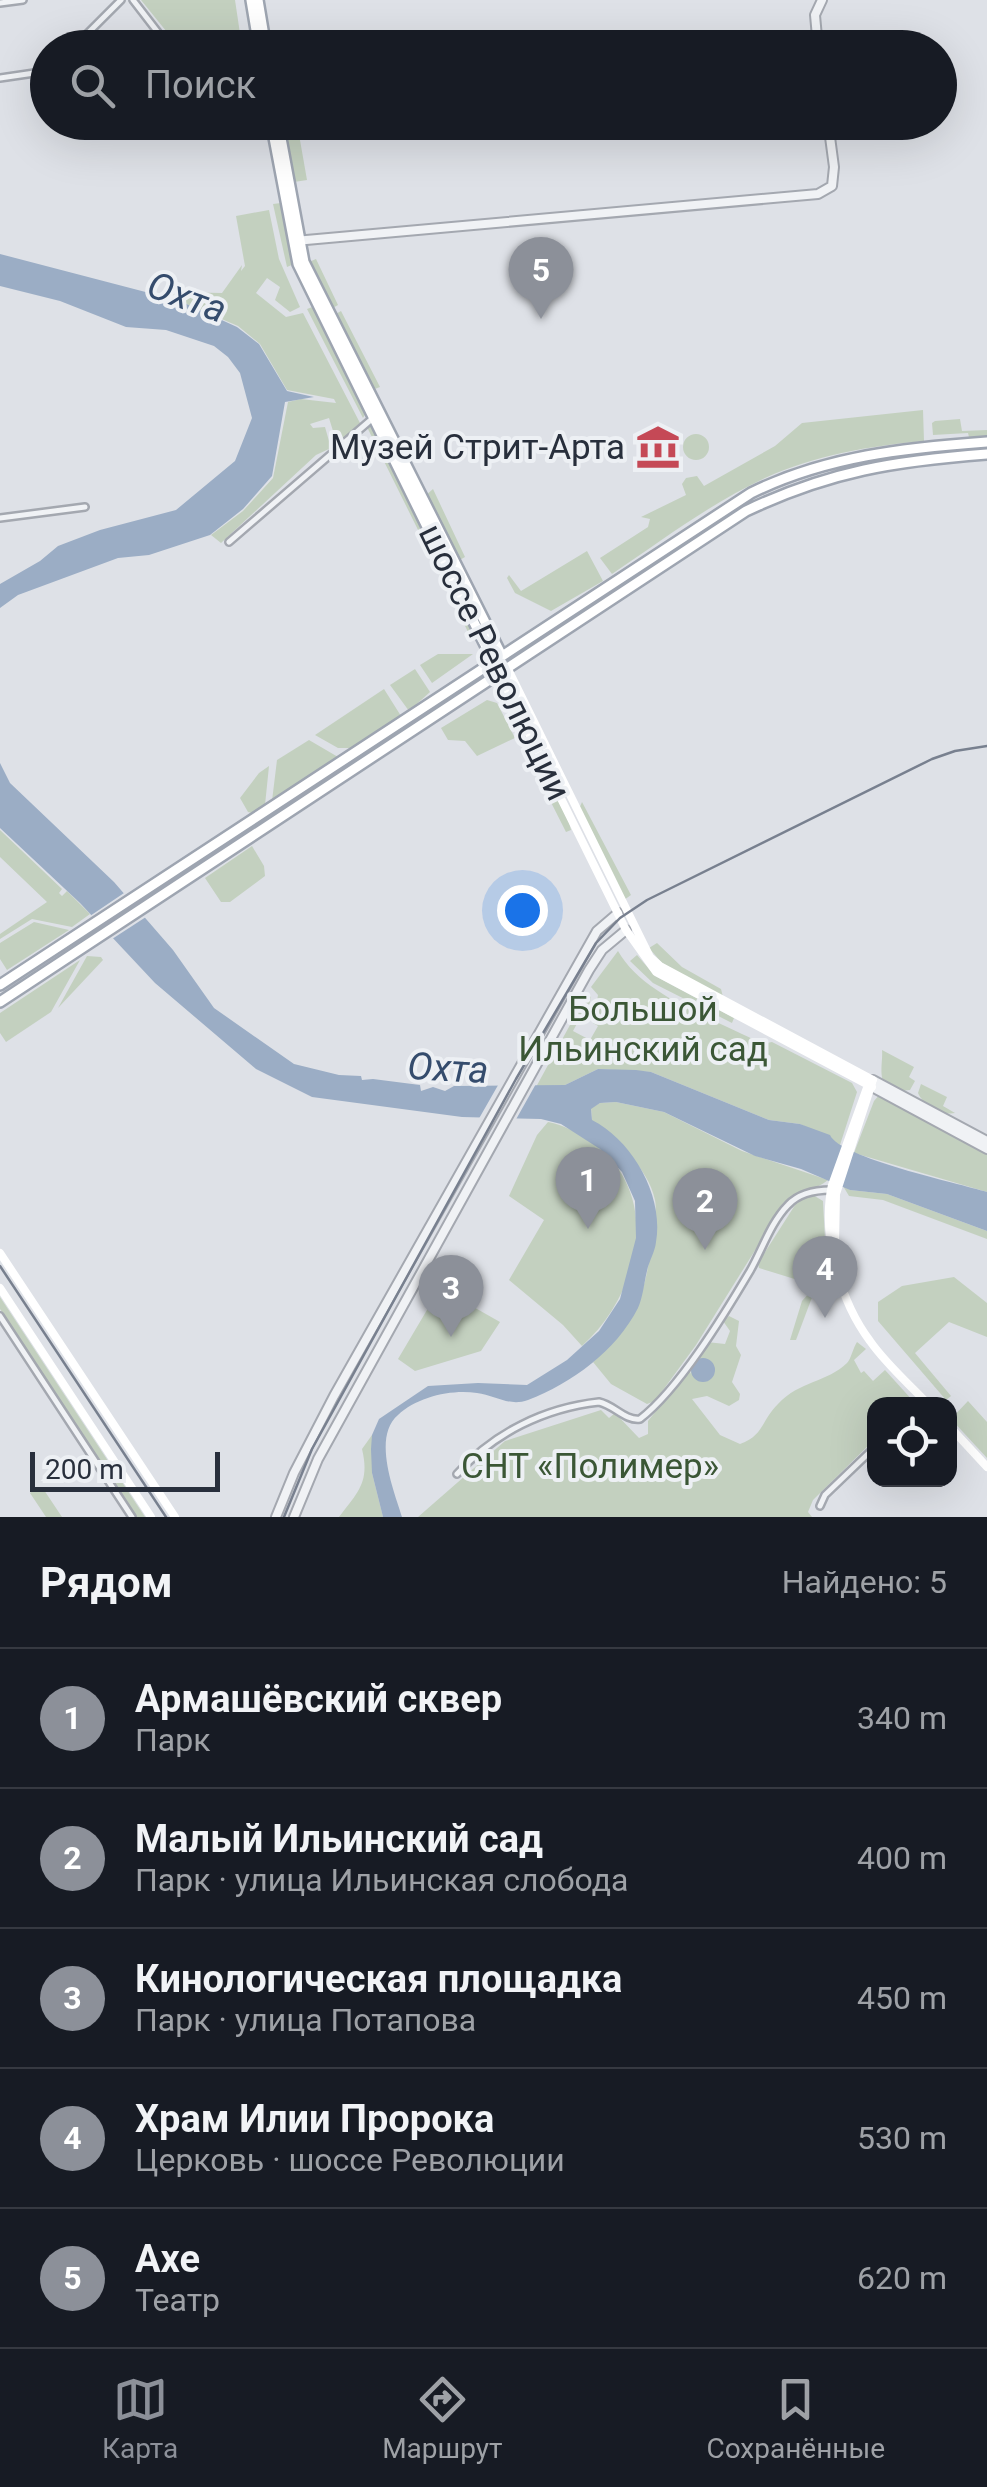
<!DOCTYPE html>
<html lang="ru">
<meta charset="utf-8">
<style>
:root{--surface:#171b24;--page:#20242c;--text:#f1f3f6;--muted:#9ea1a6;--line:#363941;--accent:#8c9099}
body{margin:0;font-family:Roboto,sans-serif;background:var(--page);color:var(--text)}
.controls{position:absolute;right:30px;bottom:30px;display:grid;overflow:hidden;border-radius:20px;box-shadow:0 10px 40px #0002}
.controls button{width:90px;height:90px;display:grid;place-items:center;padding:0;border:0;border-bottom:2px solid var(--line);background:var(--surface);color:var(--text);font:50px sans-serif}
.scale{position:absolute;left:30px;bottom:25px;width:190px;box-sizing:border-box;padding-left:10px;border:5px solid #282f3c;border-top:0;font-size:28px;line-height:35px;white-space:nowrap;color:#282f3c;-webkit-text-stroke:8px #edf0f4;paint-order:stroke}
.you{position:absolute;left:522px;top:910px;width:35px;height:35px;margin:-25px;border:8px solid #fff;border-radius:50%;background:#1a73e8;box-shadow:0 0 0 15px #1a73e833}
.badge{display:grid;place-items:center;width:65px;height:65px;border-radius:50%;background:var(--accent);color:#fff;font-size:32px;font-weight:700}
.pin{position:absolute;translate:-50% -82px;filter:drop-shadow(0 2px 5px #0008)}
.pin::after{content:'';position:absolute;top:52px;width:35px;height:30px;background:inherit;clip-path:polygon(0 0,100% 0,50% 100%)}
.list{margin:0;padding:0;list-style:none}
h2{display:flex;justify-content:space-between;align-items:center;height:130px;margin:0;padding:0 40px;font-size:42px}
h2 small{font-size:32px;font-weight:400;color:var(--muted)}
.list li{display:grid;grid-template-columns:65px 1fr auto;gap:30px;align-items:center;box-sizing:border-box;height:140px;padding:0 40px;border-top:2px solid var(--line)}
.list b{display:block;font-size:38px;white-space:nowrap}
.list p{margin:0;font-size:32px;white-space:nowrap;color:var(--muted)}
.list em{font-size:32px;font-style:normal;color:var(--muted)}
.icon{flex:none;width:55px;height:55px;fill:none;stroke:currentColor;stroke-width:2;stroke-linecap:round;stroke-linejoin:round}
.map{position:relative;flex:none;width:987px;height:1517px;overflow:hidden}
.search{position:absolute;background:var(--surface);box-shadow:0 10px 40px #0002;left:30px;right:30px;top:30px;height:110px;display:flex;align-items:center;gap:25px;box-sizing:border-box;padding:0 35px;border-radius:55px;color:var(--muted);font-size:38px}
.sheet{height:830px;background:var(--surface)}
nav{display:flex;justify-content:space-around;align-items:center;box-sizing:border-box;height:140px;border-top:2px solid var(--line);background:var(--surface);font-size:28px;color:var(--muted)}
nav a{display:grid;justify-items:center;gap:5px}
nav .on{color:var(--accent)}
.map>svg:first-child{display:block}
.green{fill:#c3d0bf}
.water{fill:#9badc5}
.pier{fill:#dee1e7}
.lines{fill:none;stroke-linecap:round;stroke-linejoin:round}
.minor-casing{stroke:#a4a8b0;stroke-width:10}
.tertiary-casing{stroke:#a4a8b0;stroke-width:12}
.primary-casing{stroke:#9ea5b1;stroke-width:14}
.minor{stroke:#f0f2f5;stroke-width:5}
.tertiary{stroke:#f0f2f5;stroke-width:8}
.secondary{stroke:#fff;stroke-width:8}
.primary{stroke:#fff;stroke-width:9}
.tram{stroke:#78808f;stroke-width:2.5}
.labels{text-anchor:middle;stroke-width:8;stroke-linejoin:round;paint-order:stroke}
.poi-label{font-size:35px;fill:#282f3c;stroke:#edf0f4;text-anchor:end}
.street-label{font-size:35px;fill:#282f3c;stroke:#edf0f4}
.park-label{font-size:35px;fill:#3b5736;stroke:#edf0f4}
.water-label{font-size:38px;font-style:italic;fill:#354c6d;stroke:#edf0f4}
</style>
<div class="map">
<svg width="987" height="1517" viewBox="0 0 987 1517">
<rect width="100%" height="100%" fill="#dee1e7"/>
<!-- green -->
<path class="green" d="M141 0H235L242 47H179Z
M282 123H297L307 180 294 182Z
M281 203 294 264 287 267 273 204Z
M269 210 279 259 300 307 290 312 275 300 280 287 267 278 256 293 286 317 303 313 360 423 337 444 329 418 310 424 313 428 325 427 331 448 316 455 221 543 211 535 243 511 273 478 288 402 301 399 336 403 334 399 287 390 260 344 238 326 170 297 174 292 222 293 242 265 241 271 245 266 236 216Z
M316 259 338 305 331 309 309 262Z
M315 306 366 413 363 418 307 309Z
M341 311 380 387 372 390 334 315Z
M923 410 924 441C869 446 816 455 765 478 711 503 661 541 612 574L600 558 648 527 650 519 641 517 686 495 682 484 686 478 697 476 704 486 775 446 802 423Z
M960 419 962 431 987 430V436L969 437 968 433 933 435 932 423 935 421Z
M366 425H372L429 537 426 546Z
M683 447a13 13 0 1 1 26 0a13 13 0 1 1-26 0Z
M433 489 465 557 458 561 425 496Z
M587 551 603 581 551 611 515 593 507 578 509 575 521 591Z
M430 555H437L474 631 469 634Z
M438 654H473L432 683 420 665Z
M415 669 430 692 409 711 390 685Z
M384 689 401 716 352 748H338L315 735Z
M487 700 497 703 515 738 477 756 465 741 448 740 441 728Z
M309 740 338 757 272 801 277 760Z
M528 743 569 822 571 830 566 832 522 745Z
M269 766 265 805 252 813 248 812 240 798 259 773Z
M582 802 631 895 624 900 579 809Z
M0 830 62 889 59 893 62 896 67 891 90 914 72 927 32 919 0 939V934L47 902 0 857Z
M252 846 264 866 265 876 230 902H221L205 878Z
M34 922 69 930 7 970 0 959V943Z
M657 943 682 967 721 989 723 997 662 963 649 948Z
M618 951C644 997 716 1019 762 1044L772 1042 852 1083 857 1092 840 1145 800 1124 769 1120 651 1072 598 1069 565 1085 536 1087 587 994 591 997 586 1020 580 1018 573 1031 590 1040 598 1026 593 1023 598 995 591 987Z
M637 955 655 976 734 1018 732 1023 653 983 630 961Z
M87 956 101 957 103 960 58 1008Z
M80 960 51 1012 6 1042 0 1033V1013Z
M882 1050 914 1067 909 1077 915 1081 910 1090 900 1091 884 1083C879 1074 883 1060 882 1050Z
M921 1084 947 1097 943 1106 955 1113C942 1116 923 1105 918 1093Z
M880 1094 987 1153V1192L854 1153 874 1101Z
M616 1102 664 1112 742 1151 828 1180C816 1190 796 1192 782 1207L696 1345 655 1401 647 1404 611 1384 593 1362C637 1321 647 1291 653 1231 654 1221 657 1209 655 1200 648 1166 616 1143 592 1121L591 1108 600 1103Z
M548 1122C564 1125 576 1132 590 1141 664 1192 641 1293 582 1346L563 1325 509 1280 544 1220 509 1196 537 1135Z
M843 1186 850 1190 887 1194 987 1231V1239L883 1200 849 1196Z
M813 1195 823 1201 827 1279 821 1281 805 1276 801 1281 759 1268 758 1263 797 1202Z
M954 1277 987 1303V1337L949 1322 915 1353 951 1396 946 1400 878 1321V1302L902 1286Z
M440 1288 500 1322 481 1351 415 1371 398 1359Z
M811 1291 814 1292 796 1340H790L802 1301Z
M0 1297 145 1517H137L0 1309Z
M729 1316 739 1321 736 1346 741 1355 732 1382 740 1394 739 1400 729 1406 707 1396 692 1399 720 1435 740 1444C764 1435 761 1421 778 1404 799 1381 828 1382 847 1363 851 1359 853 1348 857 1342L866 1349 854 1360 861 1373 864 1371 873 1381 885 1370 914 1402 911 1404H874V1440L813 1500 808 1512 812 1517H418L505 1441 601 1410 609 1418 615 1413 639 1438 648 1434V1421L691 1367 690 1374 707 1342 725 1344 730 1331 723 1321Z
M968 1401 987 1422V1458L951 1419Z
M372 1435V1473L383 1517H339C358 1492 370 1482 362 1449Z
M38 1487H42L62 1517H46L30 1493Z"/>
<!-- water -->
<path class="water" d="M0 254 180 301 237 327 259 344 287 391 314 397 285 402 272 476 243 509 210 535 149 555 118 558 18 595 0 608V584L40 561 58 546 100 530 176 510 235 461 252 418 240 373 228 357 214 346 166 330 126 327 60 301 0 286Z
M0 763 10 783 114 882 173 950 214 1008 294 1064 339 1075 361 1076 362 1080 373 1079 420 1085 421 1091 433 1087 445 1091 454 1086 565 1085 598 1069 636 1070 651 1072 769 1120 800 1124 830 1135C840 1158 958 1183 987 1192V1231L887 1194 850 1190 801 1169 755 1156 664 1112 616 1102 600 1103 591 1109 592 1120C633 1141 664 1196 656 1242 655 1252 649 1261 647 1271 644 1283 643 1297 638 1308 616 1351 572 1383 528 1400 509 1407 495 1395 477 1393 451 1389 417 1397 398 1415 372 1437 394 1491 402 1517H383L372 1473 371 1449 372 1435 379 1419 428 1386 478 1383 527 1385 567 1360 599 1331 620 1299 636 1238 635 1201 622 1172 600 1149 561 1124 541 1119 462 1117 312 1097 256 1069 155 983 80 903 0 828Z
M691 1370a12 12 0 1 1 24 0a12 12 0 1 1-24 0Z"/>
<!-- pier -->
<path class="pier" d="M127 891 149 915 109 941 87 918Z
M501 1080 537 1082 514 1123 477 1122Z"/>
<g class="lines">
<!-- minor casing -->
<g class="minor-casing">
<path id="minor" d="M133 0 170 48
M0 3 23 0
M73 48 121 0
M0 78 48 71
M0 518 85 507
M229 542 373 418
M0 1316 132 1517
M457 1474C494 1433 544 1408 599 1402 614 1405 625 1421 640 1419 679 1389 724 1315 750 1271 762 1250 771 1222 788 1205 799 1193 816 1190 831 1190
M820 1506 825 1495 874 1448"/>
</g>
<!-- tertiary casing -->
<g class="tertiary-casing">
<path id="tertiary" d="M818 48 815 15 822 0
M295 241 818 194 832 186 834 167 828 122
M873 1080 987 1141
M872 1087 987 1149
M276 1517 294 1473 334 1396 597 931 618 913
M294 1517 318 1459 589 970 602 950 626 930"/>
</g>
<!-- primary casing -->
<g class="primary-casing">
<path id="primary" d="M251 0 259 48
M258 0 266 48
M271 122 298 264 493 661
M278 122 304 262 502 656
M0 985 751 493C826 456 905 448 987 442
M0 1002 746 511C830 471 895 461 987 454"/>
</g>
<!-- minor -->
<use href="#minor" class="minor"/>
<!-- tertiary -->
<use href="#tertiary" class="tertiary"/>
<!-- secondary -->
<path class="secondary" d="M507 667 650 957 660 966 873 1080
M499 673 626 930 656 972 872 1087
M869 1082 832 1185C821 1234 840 1301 870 1341 886 1364 909 1384 928 1404
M835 1243 836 1194 872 1083
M0 1253 175 1517
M0 1288 151 1517
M950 1427 987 1467"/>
<!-- primary -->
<use href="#primary" class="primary"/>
<!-- tram -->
<path class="tram" d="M0 1266 166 1517
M284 1517 312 1449 516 1079 596 943 620 918 647 900 932 759 955 751 987 746"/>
</g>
<!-- icons -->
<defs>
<g id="museum-bare" transform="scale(3.45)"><path d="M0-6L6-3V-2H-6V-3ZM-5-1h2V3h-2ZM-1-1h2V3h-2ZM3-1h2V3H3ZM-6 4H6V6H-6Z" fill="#c54956" stroke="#edf0f4" stroke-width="2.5" paint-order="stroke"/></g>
</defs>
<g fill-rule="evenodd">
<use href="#museum-bare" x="658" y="447"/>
</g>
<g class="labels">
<!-- poi labels -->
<g class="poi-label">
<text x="625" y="459">Музей Стрит-Арта</text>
</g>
<!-- street labels -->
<g class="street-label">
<text transform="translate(495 662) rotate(64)" y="12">шоссе Революции</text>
</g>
<!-- park labels -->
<g class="park-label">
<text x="643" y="1021">Большой<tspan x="643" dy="40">Ильинский сад</tspan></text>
<text x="590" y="1478">СНТ «Полимер»</text>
</g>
<!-- water labels -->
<g class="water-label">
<text transform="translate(187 297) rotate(20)" y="13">Охта</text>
<text transform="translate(448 1068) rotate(3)" y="13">Охта</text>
</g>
</g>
</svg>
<div class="controls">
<button><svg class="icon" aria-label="locate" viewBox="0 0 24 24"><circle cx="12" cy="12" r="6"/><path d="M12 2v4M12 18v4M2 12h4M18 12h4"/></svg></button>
</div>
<div class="scale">200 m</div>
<div class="you"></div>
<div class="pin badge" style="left:588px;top:1229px">1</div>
<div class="pin badge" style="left:705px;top:1250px">2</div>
<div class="pin badge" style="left:451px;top:1337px">3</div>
<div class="pin badge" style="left:825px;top:1318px">4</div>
<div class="pin badge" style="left:541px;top:319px">5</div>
<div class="search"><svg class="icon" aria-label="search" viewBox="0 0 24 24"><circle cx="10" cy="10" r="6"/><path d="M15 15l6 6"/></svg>Поиск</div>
</div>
<section class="sheet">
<h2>Рядом<small>Найдено: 5</small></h2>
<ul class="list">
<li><span class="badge">1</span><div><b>Армашёвский сквер</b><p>Парк</p></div><em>340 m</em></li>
<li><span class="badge">2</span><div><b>Малый Ильинский сад</b><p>Парк · улица Ильинская слобода</p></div><em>400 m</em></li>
<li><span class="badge">3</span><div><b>Кинологическая площадка</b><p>Парк · улица Потапова</p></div><em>450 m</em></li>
<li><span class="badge">4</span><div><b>Храм Илии Пророка</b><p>Церковь · шоссе Революции</p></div><em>530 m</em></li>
<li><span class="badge">5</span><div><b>Ахе</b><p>Театр</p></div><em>620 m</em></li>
</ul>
</section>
<nav>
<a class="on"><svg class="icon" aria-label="map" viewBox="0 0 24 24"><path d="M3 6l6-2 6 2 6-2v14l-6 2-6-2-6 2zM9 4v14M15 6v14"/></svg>Карта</a>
<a><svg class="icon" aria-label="directions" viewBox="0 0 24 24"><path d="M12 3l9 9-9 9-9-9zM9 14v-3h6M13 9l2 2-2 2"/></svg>Маршрут</a>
<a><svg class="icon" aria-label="saved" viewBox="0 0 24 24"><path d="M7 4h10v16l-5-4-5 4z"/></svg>Сохранённые</a>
</nav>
